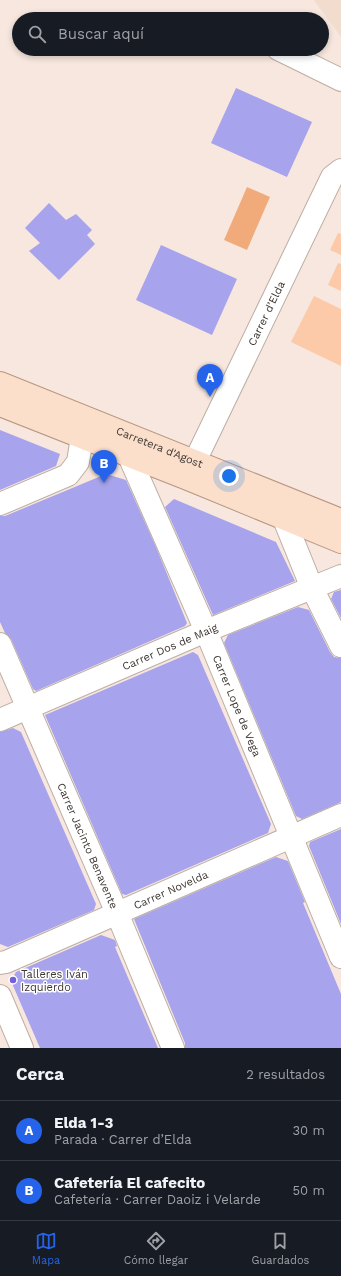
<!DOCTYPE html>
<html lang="es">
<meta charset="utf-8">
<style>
:root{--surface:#171b24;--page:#20242c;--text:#f1f3f6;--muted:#9ea1a6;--line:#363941;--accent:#2563eb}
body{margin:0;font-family:"Work Sans",sans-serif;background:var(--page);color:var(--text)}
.you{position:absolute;left:229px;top:476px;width:14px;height:14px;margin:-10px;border:3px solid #fff;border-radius:50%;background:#1a73e8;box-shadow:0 0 0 6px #1a73e833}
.badge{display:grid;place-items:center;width:26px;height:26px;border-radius:50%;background:var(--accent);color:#fff;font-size:13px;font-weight:700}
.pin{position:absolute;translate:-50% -33px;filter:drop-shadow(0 1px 2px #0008)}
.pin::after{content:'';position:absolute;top:21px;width:14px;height:12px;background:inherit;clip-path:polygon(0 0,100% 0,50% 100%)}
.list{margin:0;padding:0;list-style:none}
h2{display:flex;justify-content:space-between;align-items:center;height:52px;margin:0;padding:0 16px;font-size:17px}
h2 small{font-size:13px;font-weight:400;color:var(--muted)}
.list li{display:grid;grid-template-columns:26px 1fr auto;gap:12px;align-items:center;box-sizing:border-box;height:60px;padding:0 16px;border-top:1px solid var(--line)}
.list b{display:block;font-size:15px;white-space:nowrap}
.list p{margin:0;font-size:13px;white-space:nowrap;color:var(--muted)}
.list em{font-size:13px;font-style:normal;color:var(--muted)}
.icon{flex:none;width:22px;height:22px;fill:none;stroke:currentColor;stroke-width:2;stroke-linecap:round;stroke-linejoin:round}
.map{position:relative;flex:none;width:341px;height:1048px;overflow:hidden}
.search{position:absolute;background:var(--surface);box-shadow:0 2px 6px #0003;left:12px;right:12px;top:12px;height:44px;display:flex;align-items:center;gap:10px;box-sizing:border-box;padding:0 14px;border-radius:22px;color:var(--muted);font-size:15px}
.sheet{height:172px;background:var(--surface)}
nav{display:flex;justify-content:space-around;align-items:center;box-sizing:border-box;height:56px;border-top:1px solid var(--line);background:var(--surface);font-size:11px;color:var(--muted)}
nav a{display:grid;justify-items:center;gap:2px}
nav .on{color:var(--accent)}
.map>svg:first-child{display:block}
.built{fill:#f2dccd}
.green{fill:#fccaa9}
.water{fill:#f1ab7b}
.building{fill:#a7a3ec}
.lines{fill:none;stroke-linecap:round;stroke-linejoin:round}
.minor-casing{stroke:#bcaea4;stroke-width:24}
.major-casing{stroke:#b6967f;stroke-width:24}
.minor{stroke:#fff;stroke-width:22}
.major{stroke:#fbdfcb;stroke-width:22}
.poi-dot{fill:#7360da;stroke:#fff;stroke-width:1.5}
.labels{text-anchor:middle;stroke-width:3;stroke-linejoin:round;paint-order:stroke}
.street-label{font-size:11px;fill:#3c3632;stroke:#fff}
.poi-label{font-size:11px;fill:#3c3632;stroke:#fff;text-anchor:start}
</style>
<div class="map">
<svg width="341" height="1048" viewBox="0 0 341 1048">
<rect width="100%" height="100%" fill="#f7e7de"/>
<!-- built -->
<path class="built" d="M314 0H341V37Z"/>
<!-- green -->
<path class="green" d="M338 233 341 234V255L330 250Z
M338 263 341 264V291L328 285Z
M314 296 341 309V366L291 342Z"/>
<!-- water -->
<path class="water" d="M247 187 270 197 247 250 224 240Z"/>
<!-- building -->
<path class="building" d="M236 88 312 122 287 177 211 143Z
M49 203 66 220 76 214 92 230 87 235 95 244 59 280 29 251 40 243 25 228Z
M161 245 237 279 212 335 136 300Z
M0 430 60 454 56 466 0 490Z
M106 474 126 480 156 547 187 623 185 626 36 691 33 689 11 639 5 633 0 622V516H5Z
M174 499 276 542 295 581 213 615 165 507Z
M341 590V618L331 599 334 592Z
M298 607 309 610 330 652 334 657 341 658V802L302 819 296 816 224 643 228 635Z
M193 652 198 655 271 824 268 833 126 895 122 894 45 715Z
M13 728 21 732 96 904 94 910 8 947 0 944V732Z
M341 829V924L309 846 310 842Z
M276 857 288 861 305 902 303 903 341 994V1048H185V1043L134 919Z
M101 935 115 940 117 946 115 947 158 1048H40L11 981 16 972Z"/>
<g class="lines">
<!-- minor casing -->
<g class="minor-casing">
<g id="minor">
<path d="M278 49 341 80"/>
<path id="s1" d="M129 456 206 631 341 957"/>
<path id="s2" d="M195 461 332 177 341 170"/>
<path d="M0 504 68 475 78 462 82 437"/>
<path d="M284 519 312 588 341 646"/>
<path id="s3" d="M0 644 117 913 173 1048"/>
<path id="s4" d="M0 720 206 631 341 576"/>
<path id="s5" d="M0 963 6 962 341 815"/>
<path d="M0 996 22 1048"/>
</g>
</g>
<!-- major casing -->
<g class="major-casing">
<g id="major">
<path id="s6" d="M0 383 341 520"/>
<path d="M0 405 188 479 341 542"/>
</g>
</g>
<!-- minor -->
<use href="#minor" class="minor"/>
<!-- major -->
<use href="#major" class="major"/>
</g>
<!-- markers -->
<circle class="poi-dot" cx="13" cy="980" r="4"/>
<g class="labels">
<!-- street labels -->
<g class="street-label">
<text dy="4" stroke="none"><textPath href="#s2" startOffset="164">Carrer d’Elda</textPath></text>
<text dy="4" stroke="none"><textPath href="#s6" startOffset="172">Carretera d'Agost</textPath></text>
<text dy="4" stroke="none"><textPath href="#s4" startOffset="185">Carrer Dos de Maig</textPath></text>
<text dy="4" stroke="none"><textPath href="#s1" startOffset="272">Carrer Lope de Vega</textPath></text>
<text dy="4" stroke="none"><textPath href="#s3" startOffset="220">Carrer Jacinto Benavente</textPath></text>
<text dy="4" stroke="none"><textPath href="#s5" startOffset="186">Carrer Novelda</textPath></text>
</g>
<!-- poi labels -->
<g class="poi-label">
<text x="21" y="978">Talleres Iván<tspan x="21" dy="13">Izquierdo</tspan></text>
</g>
</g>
</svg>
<div class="you"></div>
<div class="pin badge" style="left:210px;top:397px">A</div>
<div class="pin badge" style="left:104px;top:483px">B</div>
<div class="search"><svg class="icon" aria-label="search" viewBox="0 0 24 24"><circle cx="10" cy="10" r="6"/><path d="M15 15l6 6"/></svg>Buscar aquí</div>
</div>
<section class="sheet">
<h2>Cerca<small>2 resultados</small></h2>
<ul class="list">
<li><span class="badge">A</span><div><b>Elda 1-3</b><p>Parada · Carrer d’Elda</p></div><em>30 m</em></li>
<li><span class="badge">B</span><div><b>Cafetería El cafecito</b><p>Cafetería · Carrer Daoiz i Velarde</p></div><em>50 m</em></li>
</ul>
</section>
<nav>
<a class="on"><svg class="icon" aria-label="map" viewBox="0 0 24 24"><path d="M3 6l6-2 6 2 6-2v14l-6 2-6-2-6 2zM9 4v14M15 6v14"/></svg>Mapa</a>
<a><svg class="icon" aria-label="directions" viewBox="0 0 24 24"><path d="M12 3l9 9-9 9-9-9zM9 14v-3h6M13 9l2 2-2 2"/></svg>Cómo llegar</a>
<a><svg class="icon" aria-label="saved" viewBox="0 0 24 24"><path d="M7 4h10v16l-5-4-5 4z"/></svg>Guardados</a>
</nav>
